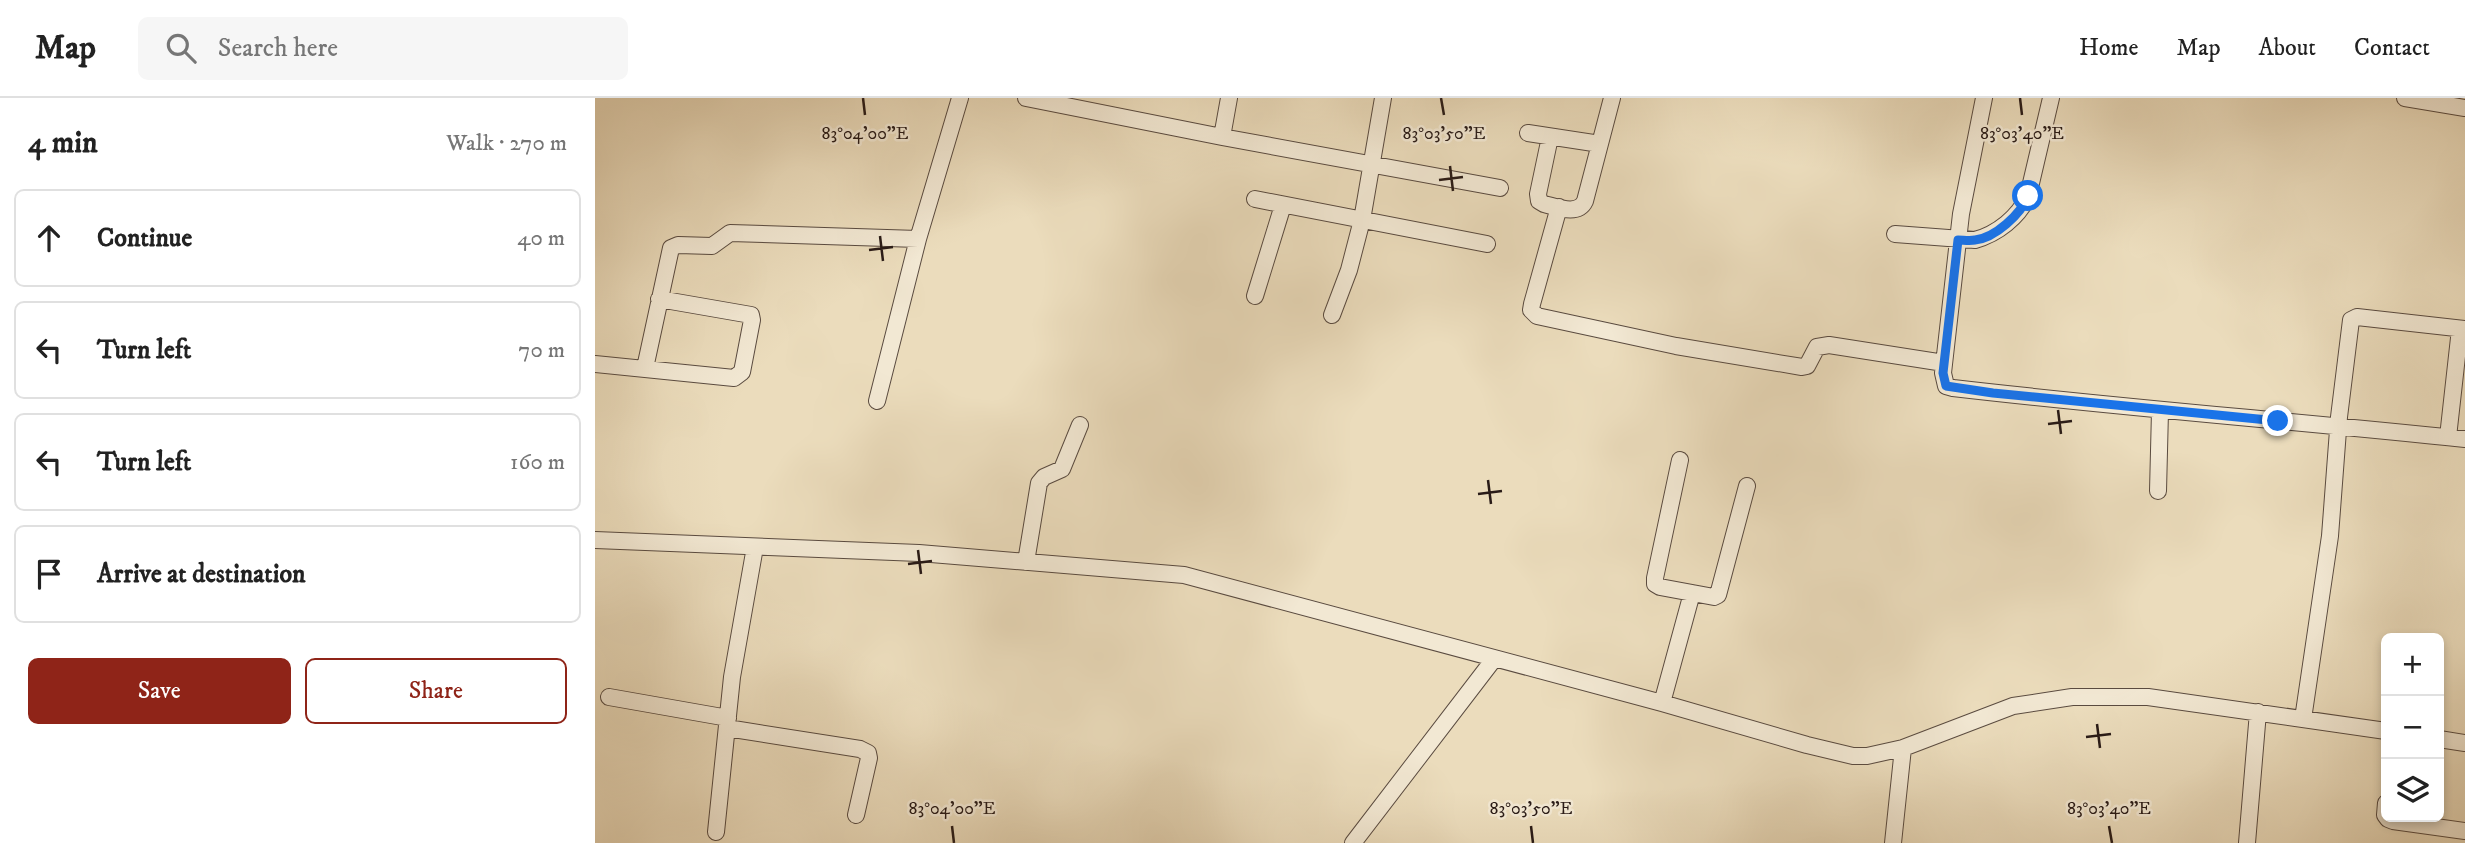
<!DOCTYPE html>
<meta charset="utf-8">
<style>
:root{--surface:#fff;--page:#f6f6f6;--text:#222;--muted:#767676;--line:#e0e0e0;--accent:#8f2418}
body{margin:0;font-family:"IM FELL DW Pica",serif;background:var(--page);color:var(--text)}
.controls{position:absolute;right:21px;bottom:21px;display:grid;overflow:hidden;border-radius:10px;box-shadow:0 4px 10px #0003}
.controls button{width:63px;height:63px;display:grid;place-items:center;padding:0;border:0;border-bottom:2px solid var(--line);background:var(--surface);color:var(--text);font:35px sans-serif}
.stop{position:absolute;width:21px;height:21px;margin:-16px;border:5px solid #1a73e8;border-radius:50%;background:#fff}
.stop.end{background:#1a73e8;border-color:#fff;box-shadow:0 2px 7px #0008}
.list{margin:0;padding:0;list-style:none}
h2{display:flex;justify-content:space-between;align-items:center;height:91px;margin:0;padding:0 28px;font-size:30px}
h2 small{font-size:23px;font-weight:400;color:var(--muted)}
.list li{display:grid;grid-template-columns:46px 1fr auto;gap:21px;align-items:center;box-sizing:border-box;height:98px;margin:0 14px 14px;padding:0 14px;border:2px solid var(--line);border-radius:10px}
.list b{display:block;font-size:26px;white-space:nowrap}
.list em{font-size:23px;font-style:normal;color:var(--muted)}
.actions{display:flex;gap:14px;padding:21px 28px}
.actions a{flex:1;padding:16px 0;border:2px solid var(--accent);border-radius:10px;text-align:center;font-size:24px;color:var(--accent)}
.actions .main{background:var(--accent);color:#fff}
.icon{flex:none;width:38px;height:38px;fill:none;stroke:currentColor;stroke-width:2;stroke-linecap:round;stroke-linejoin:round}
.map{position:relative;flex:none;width:1870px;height:745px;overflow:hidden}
header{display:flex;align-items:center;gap:42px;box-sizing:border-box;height:98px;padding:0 35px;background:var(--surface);border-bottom:2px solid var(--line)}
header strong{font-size:33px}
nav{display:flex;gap:38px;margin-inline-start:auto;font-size:24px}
.search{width:490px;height:63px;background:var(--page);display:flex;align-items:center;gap:18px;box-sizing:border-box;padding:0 24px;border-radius:10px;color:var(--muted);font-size:26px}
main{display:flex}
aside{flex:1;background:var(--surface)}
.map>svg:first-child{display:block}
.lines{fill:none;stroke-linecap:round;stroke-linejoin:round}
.minor-casing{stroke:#5a4b40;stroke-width:18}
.minor{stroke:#f2e8d3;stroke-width:16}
.route{stroke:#1a73e8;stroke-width:9}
.ticks{fill:none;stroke:#291b17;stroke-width:2.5}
.ticks-label{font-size:18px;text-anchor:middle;fill:#291b17;stroke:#f2e8d3;stroke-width:5;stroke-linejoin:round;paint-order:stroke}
</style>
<header>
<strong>Map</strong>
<div class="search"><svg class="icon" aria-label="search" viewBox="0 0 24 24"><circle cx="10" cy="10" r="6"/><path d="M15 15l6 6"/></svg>Search here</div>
<nav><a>Home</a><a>Map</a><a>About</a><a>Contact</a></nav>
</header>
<main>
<aside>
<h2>4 min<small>Walk · 270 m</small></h2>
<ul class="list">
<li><svg class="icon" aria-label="ahead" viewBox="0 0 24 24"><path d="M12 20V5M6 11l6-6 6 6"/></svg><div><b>Continue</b></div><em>40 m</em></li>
<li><svg class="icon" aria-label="left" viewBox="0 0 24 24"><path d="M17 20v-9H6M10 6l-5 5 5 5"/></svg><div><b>Turn left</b></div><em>70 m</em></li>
<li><svg class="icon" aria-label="left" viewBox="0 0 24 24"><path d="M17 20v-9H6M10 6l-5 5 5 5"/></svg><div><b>Turn left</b></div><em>160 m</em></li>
<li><svg class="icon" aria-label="arrive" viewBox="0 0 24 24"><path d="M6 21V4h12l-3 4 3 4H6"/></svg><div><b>Arrive at destination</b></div></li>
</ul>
<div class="actions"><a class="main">Save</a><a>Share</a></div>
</aside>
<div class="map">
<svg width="1870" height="745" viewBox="0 0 1870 745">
<rect width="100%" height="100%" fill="#ebdcbc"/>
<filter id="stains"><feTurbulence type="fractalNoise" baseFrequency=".00286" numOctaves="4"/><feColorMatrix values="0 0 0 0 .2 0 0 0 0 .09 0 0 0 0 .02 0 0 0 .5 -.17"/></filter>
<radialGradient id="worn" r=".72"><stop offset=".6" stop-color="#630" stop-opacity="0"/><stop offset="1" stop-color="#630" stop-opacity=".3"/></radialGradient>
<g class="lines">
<!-- minor casing -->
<g class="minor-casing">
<path id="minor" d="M431 0 627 39 905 90
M1389 0 1366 116 1348 275 1351 288 1358 290C1529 310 1699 323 1870 341
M1810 0 1870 10
M933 35 1005 46
M627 39 634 0
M955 39 943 96 944 103 949 106C962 109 983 118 990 103L1017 0
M660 101 892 146
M964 109 937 206 936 212 942 218 1081 248 1207 269 1212 268 1222 249 1234 247 1349 265
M1300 136 1380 142C1402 136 1424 119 1433 98L1456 0
M660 198 688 107
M737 217 754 172 767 122 788 0
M0 266 139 280 147 274 157 222 156 217 64 201
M50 270 76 150 83 147 117 148 135 135 323 141
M282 303 323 141 365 0
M1853 339 1865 231
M1085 362 1060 480V486L1065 489 1119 499 1123 497 1152 388
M1563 393 1565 313
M0 442 324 455 589 477 1067 605 1212 647 1258 658H1272L1308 650 1418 608 1477 599H1553L1791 633
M431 464 444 385 449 379 467 371 485 327
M14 599 133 620
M1067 605 1097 495
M1708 621 1735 438 1744 319 1756 222 1762 219 1870 231
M132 630 265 651 273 655 274 660 261 717
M1844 641 1870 645
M1791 705 1790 717 1793 721 1798 723 1870 733
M121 734 137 579 160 449
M758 745 899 561
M1298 745 1308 650
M1652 745 1663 614"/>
</g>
<!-- minor -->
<use href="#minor" class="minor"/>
</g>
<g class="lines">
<!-- route -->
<path class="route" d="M1433 98C1426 116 1400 140 1380 142 1375 143 1368 142 1363 142L1348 275 1351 288 1398 295 1683 323"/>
</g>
<!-- ticks -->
<path class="ticks" d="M268 0 270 17M846 0 849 17M1425 0 1427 17M855 68 858 93M844 82 868 79M285 138 288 163M274 152 298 149M1463 312 1466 336M1453 326 1477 323M893 382 896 406M883 396 907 393M323 452 326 476M313 466 337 463M1502 626 1505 650M1491 639 1516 636M357 728 359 745M936 728 938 745M1514 728 1517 745"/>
<g class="ticks-label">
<text x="270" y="41">83°04'00"E</text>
<text x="849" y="41">83°03'50"E</text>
<text x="1427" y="41">83°03'40"E</text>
<text x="357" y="716">83°04'00"E</text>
<text x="936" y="716">83°03'50"E</text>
<text x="1514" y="716">83°03'40"E</text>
</g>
<rect width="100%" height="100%" filter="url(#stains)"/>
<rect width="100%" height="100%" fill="url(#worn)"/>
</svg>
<div class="controls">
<button>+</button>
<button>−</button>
<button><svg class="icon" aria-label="layers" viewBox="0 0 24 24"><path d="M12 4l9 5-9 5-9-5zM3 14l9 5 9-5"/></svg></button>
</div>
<div class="stop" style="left:1433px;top:98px"></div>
<div class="stop end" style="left:1683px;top:323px"></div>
</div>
</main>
